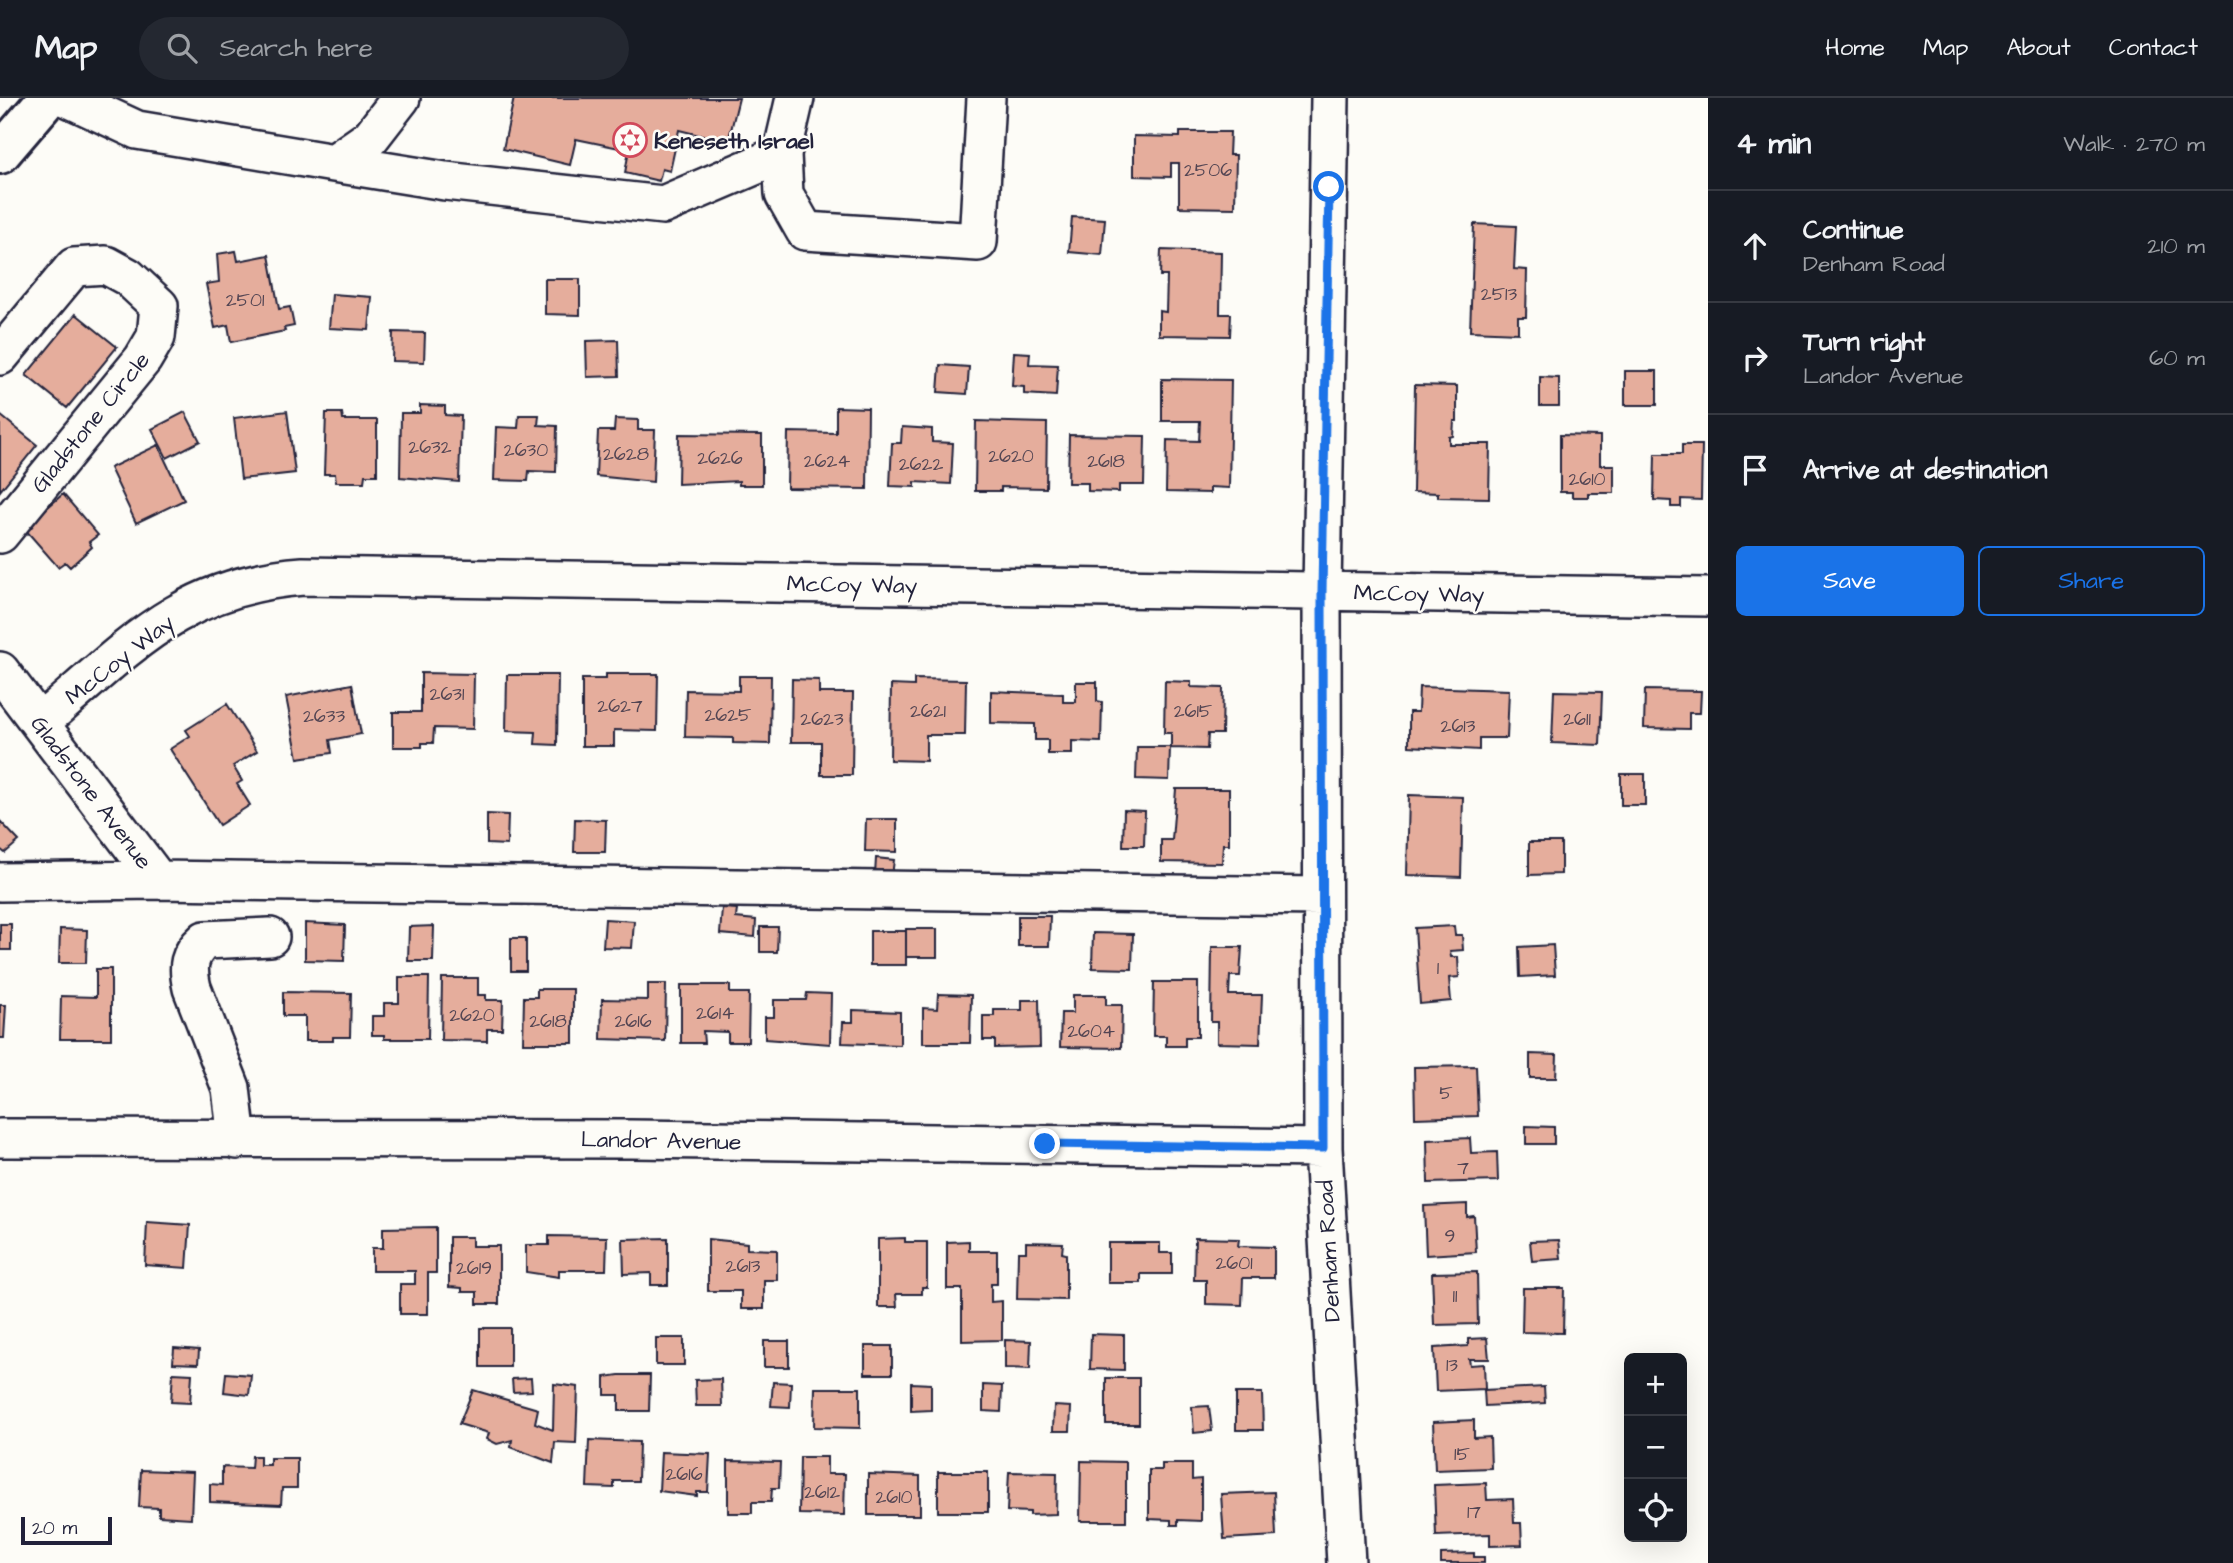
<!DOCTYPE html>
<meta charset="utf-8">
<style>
:root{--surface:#171b24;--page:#242831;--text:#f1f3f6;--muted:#9ea1a6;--line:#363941;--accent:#1a73e8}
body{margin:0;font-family:"Architects Daughter",sans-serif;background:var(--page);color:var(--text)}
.controls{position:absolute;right:21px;bottom:21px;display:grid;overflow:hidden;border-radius:10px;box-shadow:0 7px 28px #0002}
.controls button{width:63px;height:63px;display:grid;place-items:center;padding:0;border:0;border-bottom:2px solid var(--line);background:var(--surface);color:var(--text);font:35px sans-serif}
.scale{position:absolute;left:21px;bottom:18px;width:91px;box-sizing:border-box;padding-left:7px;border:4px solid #22223b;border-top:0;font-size:19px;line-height:24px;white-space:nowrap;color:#22223b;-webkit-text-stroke:5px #fdfcf7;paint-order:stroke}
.stop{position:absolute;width:21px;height:21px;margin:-16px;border:5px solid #1a73e8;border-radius:50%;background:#fff}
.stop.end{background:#1a73e8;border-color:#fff;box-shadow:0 2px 7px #0008}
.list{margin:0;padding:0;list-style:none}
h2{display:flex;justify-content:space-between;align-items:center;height:91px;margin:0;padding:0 28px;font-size:30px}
h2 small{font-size:23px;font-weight:400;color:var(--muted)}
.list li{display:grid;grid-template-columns:46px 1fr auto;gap:21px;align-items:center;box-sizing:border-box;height:112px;padding:0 28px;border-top:2px solid var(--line)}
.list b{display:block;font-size:26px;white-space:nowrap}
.list p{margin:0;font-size:23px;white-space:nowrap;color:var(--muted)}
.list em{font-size:23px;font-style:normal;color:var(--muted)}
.actions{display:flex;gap:14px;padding:21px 28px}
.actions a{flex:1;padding:16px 0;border:2px solid var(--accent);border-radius:10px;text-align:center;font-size:24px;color:var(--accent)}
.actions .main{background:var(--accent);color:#fff}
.icon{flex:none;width:38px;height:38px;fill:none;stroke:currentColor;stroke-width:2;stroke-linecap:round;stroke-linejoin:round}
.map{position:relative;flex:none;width:1708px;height:1465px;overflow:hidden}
header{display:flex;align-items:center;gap:42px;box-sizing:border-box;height:98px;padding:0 35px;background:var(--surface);border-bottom:2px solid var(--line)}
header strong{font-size:33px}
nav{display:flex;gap:38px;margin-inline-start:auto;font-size:24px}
.search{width:490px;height:63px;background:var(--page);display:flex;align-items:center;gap:18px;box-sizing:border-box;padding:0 24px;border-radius:38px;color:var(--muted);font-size:26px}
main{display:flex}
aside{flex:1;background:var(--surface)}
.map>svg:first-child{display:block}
.building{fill:#e5ad9c;stroke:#22223b;stroke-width:2}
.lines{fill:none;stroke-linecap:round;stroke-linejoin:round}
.minor-casing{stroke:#22223b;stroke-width:42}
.major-casing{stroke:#22223b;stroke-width:44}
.minor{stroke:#fdfcf7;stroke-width:37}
.major{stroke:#fdfcf7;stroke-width:38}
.route{stroke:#1a73e8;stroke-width:9}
.labels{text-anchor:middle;stroke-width:5;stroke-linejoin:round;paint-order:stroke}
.number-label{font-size:19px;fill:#534553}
.poi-label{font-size:23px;font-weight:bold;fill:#22223b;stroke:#fdfcf7;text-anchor:start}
.street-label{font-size:23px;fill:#22223b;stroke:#fdfcf7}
</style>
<header>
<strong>Map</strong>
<div class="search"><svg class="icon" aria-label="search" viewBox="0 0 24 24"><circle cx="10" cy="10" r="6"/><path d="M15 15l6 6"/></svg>Search here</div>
<nav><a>Home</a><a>Map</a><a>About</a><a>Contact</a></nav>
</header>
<main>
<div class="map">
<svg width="1708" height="1465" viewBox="0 0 1708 1465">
<rect width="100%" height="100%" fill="#fdfcf7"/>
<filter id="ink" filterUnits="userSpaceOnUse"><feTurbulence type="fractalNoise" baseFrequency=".0143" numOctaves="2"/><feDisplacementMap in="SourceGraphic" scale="14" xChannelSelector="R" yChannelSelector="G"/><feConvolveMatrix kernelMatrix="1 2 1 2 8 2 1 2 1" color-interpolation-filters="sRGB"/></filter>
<g filter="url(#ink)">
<!-- building -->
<path class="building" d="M514 0H739L728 44 679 32 670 73 662 71 659 83 625 75 629 52 576 41 570 67 503 51Z
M1180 34H1230L1229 57H1236L1235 110 1179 109V65H1171V79L1134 78V38L1180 39Z
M1072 119 1105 121 1102 157 1069 154Z
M1474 126 1516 128 1514 171 1527 172 1526 219H1518V235L1470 233Z
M1161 152 1221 154 1220 216H1231L1230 238 1159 237V213L1166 214 1167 178H1160Z
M236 153 238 163 269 157 279 211 290 209 294 228 284 230 285 233 231 244 228 227 215 230 206 186 219 184 217 156Z
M545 181H580V217L545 216Z
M332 196 372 199 369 232 329 230Z
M76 216 117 249 67 310 26 277Z
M393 234 425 235 424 264 392 263Z
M618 242 619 278 587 279 586 243Z
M1014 254 1030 255 1029 266 1058 267 1056 298 1024 296V289L1012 288Z
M940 267 969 269 967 296 938 294Z
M1625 273H1657V307H1625Z
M1540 279 1559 280V308H1540Z
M1162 281 1231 282 1229 390 1210 389V395L1166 394 1167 342 1199 343 1200 323H1162Z
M1415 287 1457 288V323H1454L1453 338 1449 339V346H1490L1489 400 1438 399V395L1413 394Z
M420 307 445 308V317L461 318 459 384 400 379 401 315H420Z
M836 309 868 310 867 391 787 390 788 334 836 335Z
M287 313 295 375 241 381 234 320Z
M185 314 200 343 167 360 152 331Z
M326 315H342L343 322H377V377H365L364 384H336L335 376H324Z
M0 317 37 347 0 393Z
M519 317H539L538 327 557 328 556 374 529 373 528 383 494 382 496 329 518 330Z
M615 321 638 322V332H655L653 384 596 378 598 333H614Z
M976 323 1047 325 1046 390 1001 389V393H975Z
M902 329 932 331V344L953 345 951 386 915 384V389L890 388 892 345H901Z
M679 336 762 337V387H739V383L678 386Z
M1069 337 1145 338 1144 387H1119V394L1088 393V385H1068Z
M1560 337 1600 338V367H1614V395H1588V399H1572V394H1560Z
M158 347 184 402 136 425 110 370Z
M1682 347H1702L1701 402 1681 401V409H1671V403L1654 402 1655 356H1682Z
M63 396 98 437 89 444 92 449 70 469 65 464 58 469 24 430Z
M421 575 474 576 473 631 434 630 433 645H422V649H393V614H421Z
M606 576H658L657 633 614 632V648H582V581H606Z
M507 577H558L557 647 535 646 536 634 506 633Z
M739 578H771L770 646 733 645V640L685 639 686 592 739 593Z
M792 581 819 582V595H853L852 677H821V644H791Z
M914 581 966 582 965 637H926V663L890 662 891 587 914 588Z
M1165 583 1191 584V589L1223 590 1222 636H1208L1207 651 1171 650V635H1164Z
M1076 584H1097V603L1102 604 1101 644 1072 643V656H1048V642H1035V626L991 625V593L1063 596V604H1076Z
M352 586 361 636 330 642 332 655 298 660 286 599Z
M1419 589 1509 592 1507 640H1479V652L1409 648V614H1418Z
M1645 592 1701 593 1700 615H1689V631L1644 630Z
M1554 593 1602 594 1600 647 1552 645Z
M227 606 257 653 233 668 242 683 237 686 250 707 219 727 170 651 190 638 186 632Z
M1137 649H1170L1169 682 1136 681Z
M1621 676H1645V707H1621Z
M1176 691H1229V746H1223L1222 765 1161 764V742H1172Z
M1409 697 1463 699 1461 779 1407 777Z
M1124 712 1145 713 1144 748H1123Z
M487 716 508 717 507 747 487 746Z
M575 721 606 722 605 754H574Z
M866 721H897V754L865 753Z
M0 723 19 743 5 755 0 751Z
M1529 744H1561V776L1529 777Z
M876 760 894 762 892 778 875 777Z
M722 810 737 811 736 820 756 822 755 839 720 836Z
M1018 818H1050L1049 848H1018Z
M605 821 634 823 632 850 603 849Z
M305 825 345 827 344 863 305 862Z
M0 826H11V852H0Z
M434 828 433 863H408L409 829Z
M1454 828 1455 837H1462L1463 852 1450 853 1451 859H1458L1459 879 1449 880 1451 903 1420 906 1415 830Z
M760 829H778L777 854H760Z
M60 831 87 832 86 865H59Z
M906 831H937V859H906Z
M870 833H906V867H870Z
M1093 835 1133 836 1132 871 1092 870Z
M511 840H526V873H511Z
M1553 847 1555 877 1520 879 1519 849Z
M1212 849H1242L1240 878H1230L1229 897H1262L1260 946 1217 945V924H1211Z
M96 871H111V941H60L61 898 96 899Z
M399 879H429L428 941H384V937H372V918H384V905H399Z
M442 880H478V897H486V902H503L502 931H487V943L441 942Z
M1154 884H1198V939H1185V948H1166V938H1153Z
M648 886H666L665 943 601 941 602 901 648 902Z
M681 887H730V895H749L748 944H728V934L703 933 704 945H681Z
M537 891H573V945H523L524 899H537Z
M283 894 351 895 350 939H333V943H305V918H283Z
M807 895 831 896 830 946 765 941V919H774V902H806Z
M938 896 971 897 970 945H923V910L937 911Z
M1073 897H1106V907H1122L1121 950 1060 949 1061 915H1073Z
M1022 902H1039L1040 949 995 950V942H983V918H994V912H1022Z
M0 907H6L4 940H0Z
M853 912 900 914V947L842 945 843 924H853Z
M1530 956 1557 957 1556 980H1530Z
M1476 968 1478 1018 1415 1020 1414 969Z
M1526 1028 1554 1029V1046H1526Z
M1470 1040 1471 1055 1497 1054 1498 1083 1428 1085 1427 1042Z
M1467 1106V1119L1474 1118 1476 1154 1426 1157 1424 1108Z
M147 1124 190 1127 187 1170 145 1167Z
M436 1129V1175H428V1216H400V1186H415V1173H372V1150H383V1130Z
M549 1138 607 1139 606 1172H559V1179L526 1174V1147H549Z
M449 1139H472V1148H499V1206H477V1194H462V1190L449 1189Z
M668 1140V1187H651V1175L624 1176 623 1141Z
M905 1140V1144H927V1189H922V1196H896L897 1209H878V1141Z
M1195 1140 1239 1141 1238 1148 1274 1149V1180H1243L1242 1207 1206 1206V1182H1194Z
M708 1141 747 1145V1151L777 1152V1182H764V1211H741V1193H708Z
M1559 1142 1561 1161 1532 1163 1530 1143Z
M969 1143V1153H997V1186H991V1204L1002 1203V1242L962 1243V1191H947V1144Z
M1026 1144 1063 1145 1062 1155 1066 1156V1202L1017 1201 1018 1154H1026Z
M1108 1145H1160V1155H1172V1176H1141V1185H1108Z
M1477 1174 1478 1226 1434 1227 1432 1175Z
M1523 1190H1564L1563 1235 1522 1234Z
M480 1230H510V1269H480Z
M1091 1236 1124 1237V1272L1090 1271Z
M656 1240H684V1267H656Z
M1487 1240 1489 1261H1469L1470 1267 1484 1266 1485 1291 1436 1293 1434 1250 1468 1248V1241Z
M1005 1242 1031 1243 1030 1271 1005 1270Z
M764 1243H789V1269H764Z
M865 1248H892V1276H865Z
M174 1250 199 1252 198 1266 173 1265Z
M173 1275 192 1276 190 1305 171 1304Z
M226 1275 251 1277 249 1297 224 1294Z
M619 1277H650L649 1313H619V1297H605V1279Z
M531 1280 532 1293 513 1294 512 1281Z
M1106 1280H1139V1326H1106Z
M721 1281 722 1308H696L695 1282Z
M773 1284 791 1285 790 1309 771 1308Z
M911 1285 931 1286V1312L911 1313Z
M554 1286 578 1289 576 1345 555 1344 553 1365 511 1349 512 1342 497 1346 487 1341 489 1335 459 1326 473 1292 538 1311 535 1325 553 1332Z
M983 1287 1002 1288 1001 1314 983 1313Z
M1544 1289 1545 1305 1485 1308 1484 1292Z
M815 1290H860V1330L814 1329Z
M1236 1295H1262L1263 1332H1236Z
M1054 1308 1071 1309 1070 1333H1053Z
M1209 1308 1212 1333 1194 1335 1192 1309Z
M1474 1322V1340L1490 1339 1491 1370 1435 1372 1433 1324Z
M589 1342 639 1344 638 1383H614V1390L587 1389Z
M661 1354 710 1356 708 1394H697V1398L659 1393Z
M252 1358H260V1367H270V1360H297V1390H282L281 1407 210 1404V1386L222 1387V1369L251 1370Z
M800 1359H827V1376H845L844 1417 799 1416Z
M728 1363 780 1364 779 1390H772L771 1404H752V1415H728Z
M1081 1363 1126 1364V1423H1080Z
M1162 1366H1192V1382L1201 1381V1423L1178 1422V1427H1171V1422L1149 1421V1372H1162Z
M141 1372 193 1374 191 1420 159 1418V1410L139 1409Z
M938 1374H988V1414H938Z
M1009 1374 1057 1375 1056 1416 1030 1417V1414L1007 1413Z
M868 1376 920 1378V1417H868Z
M1486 1385 1487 1402 1513 1401 1514 1425H1521L1522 1447 1490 1448V1436L1436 1438 1434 1387Z
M1274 1394 1276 1438 1224 1441 1221 1396Z
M1474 1455V1459H1484V1465H1441V1456Z"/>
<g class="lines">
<!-- minor casing -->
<g class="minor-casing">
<path id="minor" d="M68 0 137 32 334 65 370 40 401 0
M795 0 782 56 784 96 805 133 978 144 986 0
M1330 0 1322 494 1323 1050 1346 1465
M334 65 445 83 663 107 782 56
M0 258 74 169 106 167 128 179 159 208 156 239 143 261 0 436
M0 573 158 782
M41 624C128 550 182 487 303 478L1708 499
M0 784 158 782 1321 798
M0 1040 631 1041 1323 1050
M237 1042 231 990 192 890C187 868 188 857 205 842L270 839"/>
</g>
<!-- major casing -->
<g class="major-casing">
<path id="major" d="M0 56 48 0"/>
</g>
<!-- minor -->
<use href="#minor" class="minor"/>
<!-- major -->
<use href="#major" class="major"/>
</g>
</g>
<g class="lines" filter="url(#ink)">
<!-- route -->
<path class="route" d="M1045 1046 1323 1050 1322 494 1329 89"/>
</g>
<!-- icons -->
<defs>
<g id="synagogue-ring" transform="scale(1.75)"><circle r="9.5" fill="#fdfcf7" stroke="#d1495b" stroke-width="1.5"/><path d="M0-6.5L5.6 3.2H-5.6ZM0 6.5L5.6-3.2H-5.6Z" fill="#d1495b"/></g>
</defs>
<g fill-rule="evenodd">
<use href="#synagogue-ring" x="630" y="42"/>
</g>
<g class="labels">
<!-- number labels -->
<g class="number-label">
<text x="1208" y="78">2506</text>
<text x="1499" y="202">2513</text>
<text x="245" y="208">2501</text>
<text x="430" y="355">2632</text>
<text x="526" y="358">2630</text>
<text x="626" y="362">2628</text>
<text x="1011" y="364">2620</text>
<text x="720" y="366">2626</text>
<text x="827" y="369">2624</text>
<text x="1106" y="369">2618</text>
<text x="921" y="372">2622</text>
<text x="1587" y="387">2610</text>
<text x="447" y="602">2631</text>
<text x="620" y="614">2627</text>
<text x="928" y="619">2621</text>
<text x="1193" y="619">2615</text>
<text x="728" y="623">2625</text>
<text x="324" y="624">2633</text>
<text x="822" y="627">2623</text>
<text x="1577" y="627">2611</text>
<text x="1458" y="634">2613</text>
<text x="1438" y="876">1</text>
<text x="715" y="921">2614</text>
<text x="472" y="923">2620</text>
<text x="548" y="929">2618</text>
<text x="633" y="929">2616</text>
<text x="1091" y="939">2604</text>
<text x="1446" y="1001">5</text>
<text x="1463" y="1076">7</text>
<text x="1450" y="1144">9</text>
<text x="1234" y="1171">2601</text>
<text x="743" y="1174">2613</text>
<text x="474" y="1176">2619</text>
<text x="1455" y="1204">11</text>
<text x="1452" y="1273">13</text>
<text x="1462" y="1362">15</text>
<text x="684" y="1382">2616</text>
<text x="822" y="1400">2612</text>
<text x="894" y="1405">2610</text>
<text x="1474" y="1420">17</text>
</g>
<!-- poi labels -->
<g class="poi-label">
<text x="654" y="50">Keneseth Israel</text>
</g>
<!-- street labels -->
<g class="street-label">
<text transform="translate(90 324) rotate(-51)" y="8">Gladstone Circle</text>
<text transform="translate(852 486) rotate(1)" y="8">McCoy Way</text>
<text transform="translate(1419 495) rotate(1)" y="8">McCoy Way</text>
<text transform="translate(119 561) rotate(-38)" y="8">McCoy Way</text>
<text transform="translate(92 694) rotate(53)" y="8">Gladstone Avenue</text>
<text transform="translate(661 1042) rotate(1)" y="8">Landor Avenue</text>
<text transform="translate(1328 1153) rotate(-93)" y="8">Denham Road</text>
</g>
</g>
</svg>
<div class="controls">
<button>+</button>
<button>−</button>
<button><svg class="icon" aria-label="locate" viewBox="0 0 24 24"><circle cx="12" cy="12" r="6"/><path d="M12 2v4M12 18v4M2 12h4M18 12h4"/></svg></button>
</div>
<div class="scale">20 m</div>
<div class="stop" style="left:1329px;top:89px"></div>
<div class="stop end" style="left:1045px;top:1046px"></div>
</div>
<aside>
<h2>4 min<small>Walk · 270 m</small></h2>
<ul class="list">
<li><svg class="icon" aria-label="ahead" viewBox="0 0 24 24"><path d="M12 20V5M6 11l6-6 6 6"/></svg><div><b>Continue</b><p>Denham Road</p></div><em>210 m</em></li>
<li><svg class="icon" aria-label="right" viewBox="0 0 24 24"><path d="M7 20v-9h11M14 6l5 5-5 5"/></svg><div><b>Turn right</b><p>Landor Avenue</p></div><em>60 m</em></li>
<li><svg class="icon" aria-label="arrive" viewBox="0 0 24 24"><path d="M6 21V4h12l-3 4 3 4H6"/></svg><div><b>Arrive at destination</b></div></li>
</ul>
<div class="actions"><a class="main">Save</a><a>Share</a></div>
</aside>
</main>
